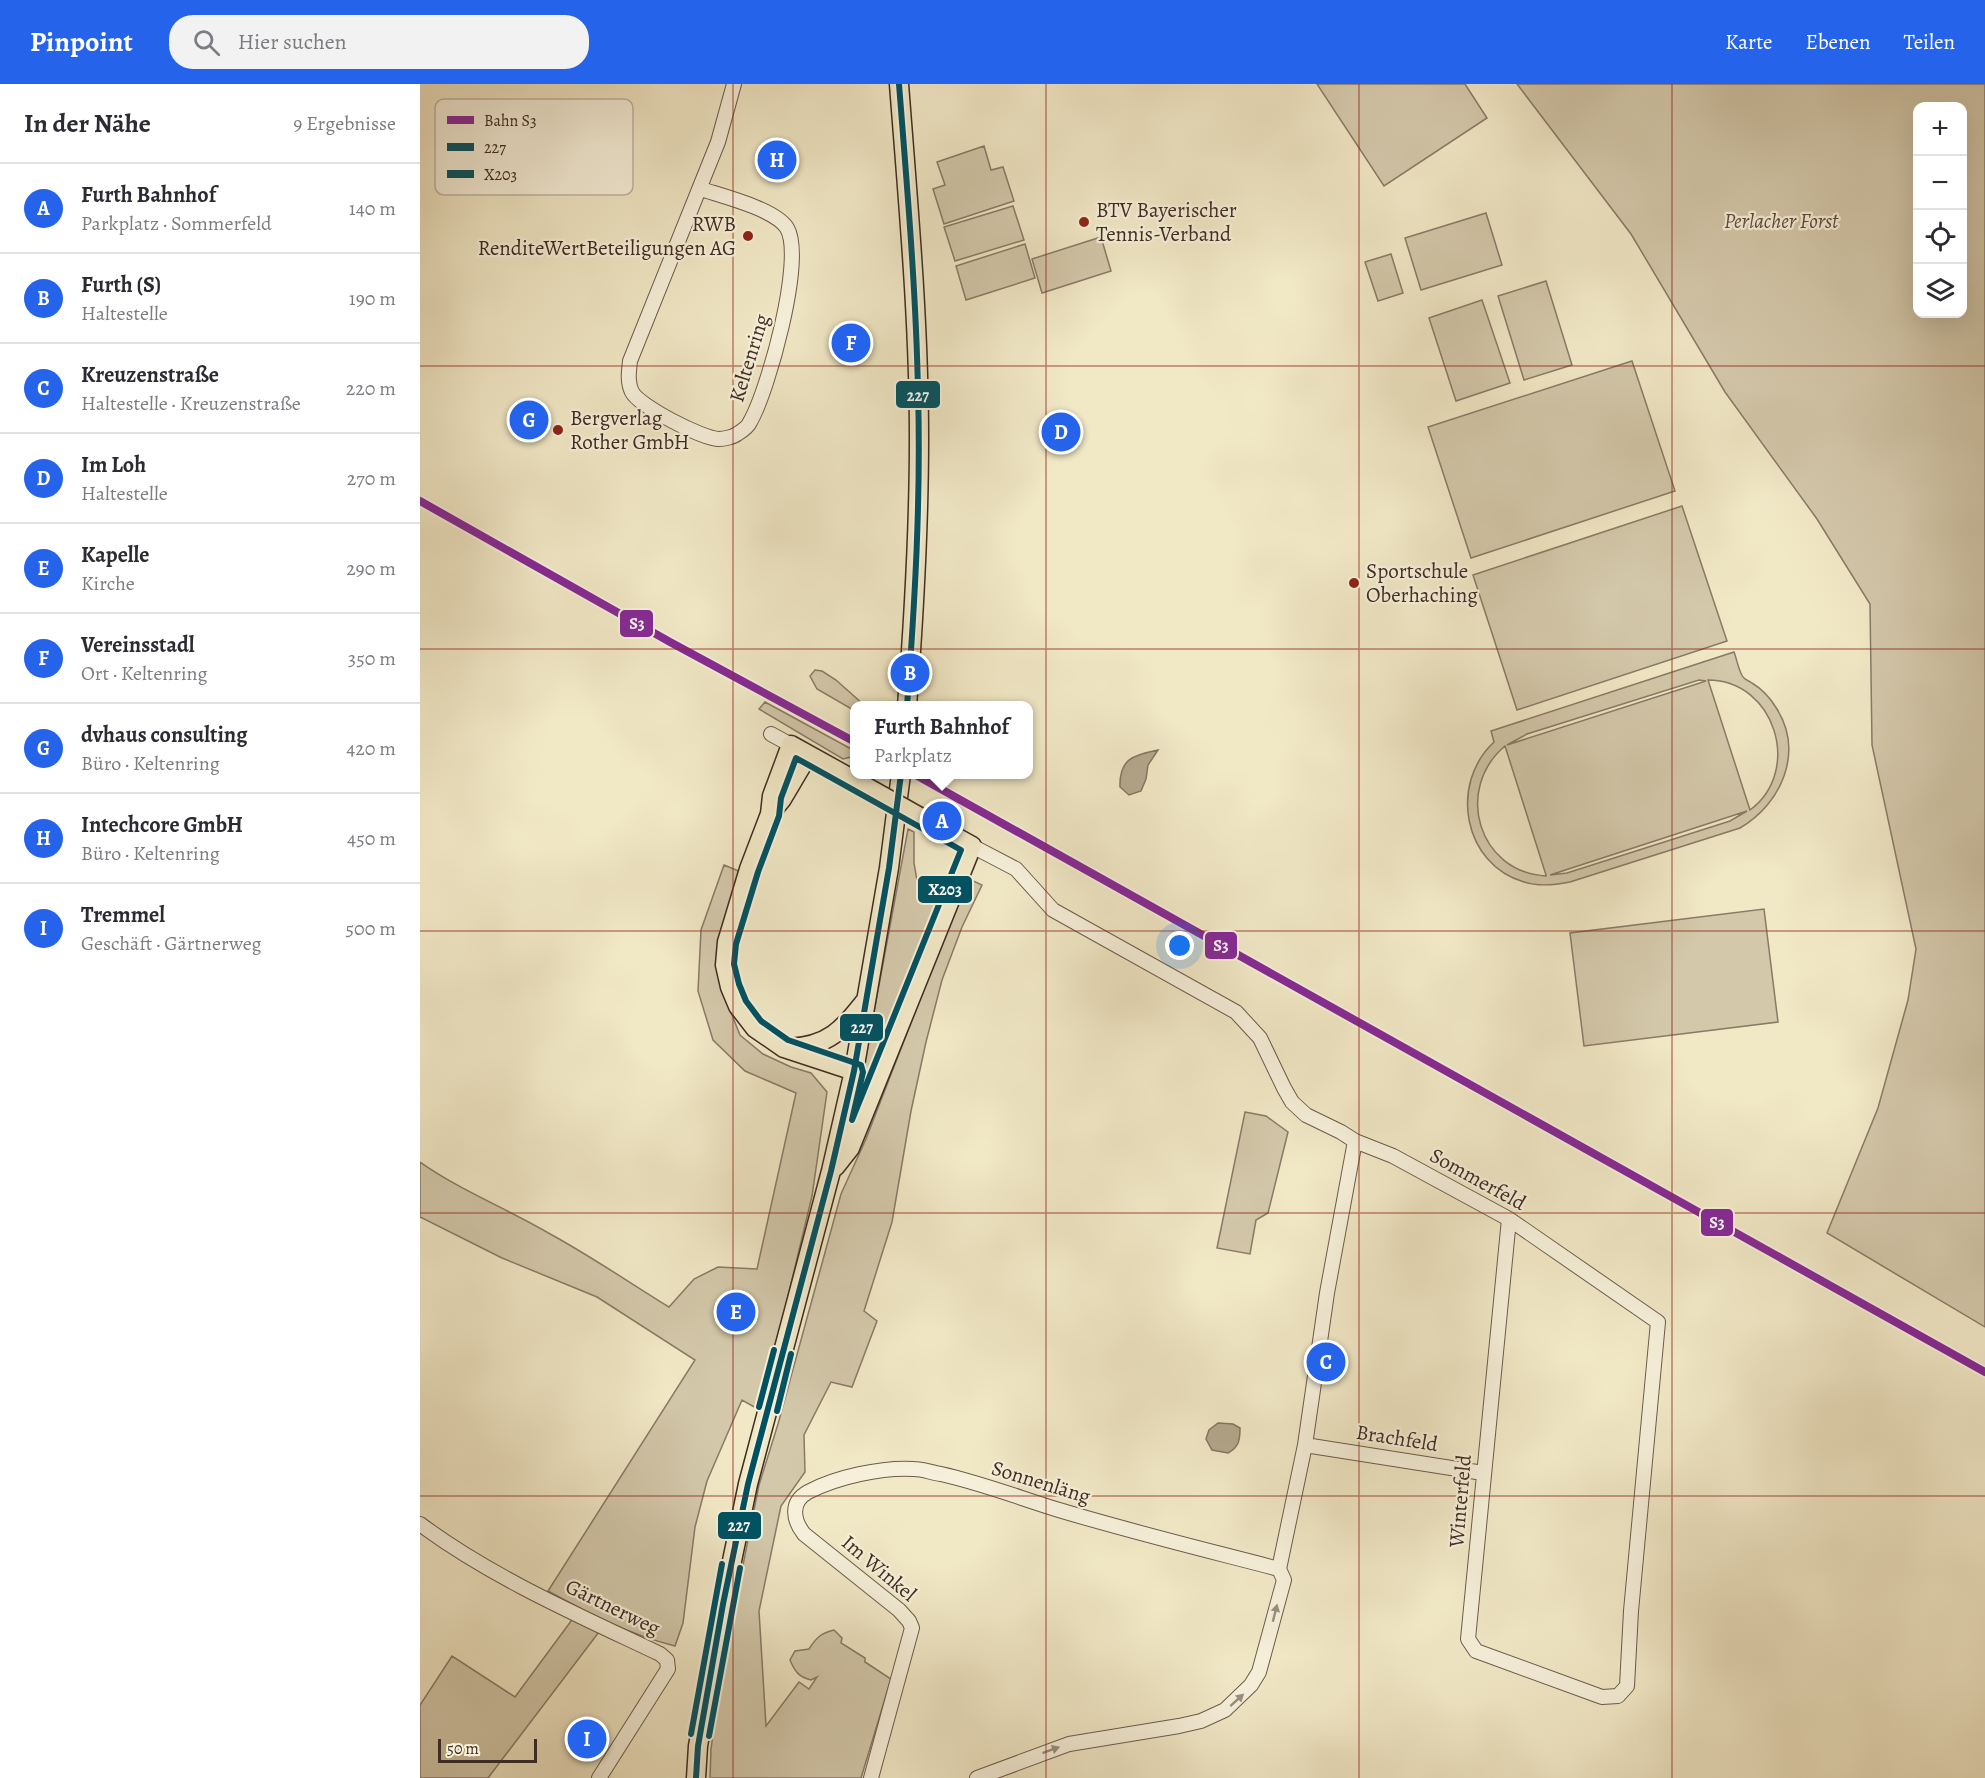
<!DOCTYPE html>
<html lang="de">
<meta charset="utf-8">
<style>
:root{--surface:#fff;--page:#f2f2f3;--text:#2b2b33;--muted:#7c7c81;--line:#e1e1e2;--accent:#2563eb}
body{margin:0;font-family:Alegreya,serif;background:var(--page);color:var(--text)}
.controls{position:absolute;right:18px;top:18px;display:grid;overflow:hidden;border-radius:12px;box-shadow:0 6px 24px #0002}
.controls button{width:54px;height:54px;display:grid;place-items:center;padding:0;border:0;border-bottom:2px solid var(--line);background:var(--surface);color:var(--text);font:30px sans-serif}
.scale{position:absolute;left:18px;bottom:15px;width:99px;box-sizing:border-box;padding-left:6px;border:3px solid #3f2c22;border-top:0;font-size:16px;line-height:21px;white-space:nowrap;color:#3f2c22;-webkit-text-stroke:4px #f6f0da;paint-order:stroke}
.you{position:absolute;left:760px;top:862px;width:21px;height:21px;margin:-15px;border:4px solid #fff;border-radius:50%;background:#1a73e8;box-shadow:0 0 0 9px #1a73e833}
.badge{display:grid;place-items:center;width:39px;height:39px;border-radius:50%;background:var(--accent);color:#fff;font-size:20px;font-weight:700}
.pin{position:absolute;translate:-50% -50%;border:3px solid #fff;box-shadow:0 2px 6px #0006}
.popup{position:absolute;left:430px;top:617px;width:183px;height:78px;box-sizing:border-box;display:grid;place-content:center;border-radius:12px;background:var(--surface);filter:drop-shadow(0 2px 4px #0005);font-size:20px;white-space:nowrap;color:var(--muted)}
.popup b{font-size:22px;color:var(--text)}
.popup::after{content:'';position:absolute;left:50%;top:100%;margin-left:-12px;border:12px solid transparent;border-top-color:var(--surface)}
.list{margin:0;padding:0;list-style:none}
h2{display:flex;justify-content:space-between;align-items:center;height:78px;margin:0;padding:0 24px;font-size:26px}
h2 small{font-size:20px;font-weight:400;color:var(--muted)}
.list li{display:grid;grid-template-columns:39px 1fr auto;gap:18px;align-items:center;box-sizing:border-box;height:90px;padding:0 24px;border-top:2px solid var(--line)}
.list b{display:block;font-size:22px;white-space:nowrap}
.list p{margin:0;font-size:20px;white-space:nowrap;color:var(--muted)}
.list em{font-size:20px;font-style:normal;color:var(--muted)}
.icon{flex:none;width:33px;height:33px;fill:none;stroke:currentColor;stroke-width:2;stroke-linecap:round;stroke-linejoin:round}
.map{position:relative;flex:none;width:1565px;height:1694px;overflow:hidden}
header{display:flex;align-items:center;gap:36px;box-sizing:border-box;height:84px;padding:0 30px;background:var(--accent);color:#fff}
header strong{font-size:28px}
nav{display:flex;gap:33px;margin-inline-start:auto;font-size:21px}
.search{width:420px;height:54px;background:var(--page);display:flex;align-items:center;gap:15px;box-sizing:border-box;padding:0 21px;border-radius:24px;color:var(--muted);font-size:22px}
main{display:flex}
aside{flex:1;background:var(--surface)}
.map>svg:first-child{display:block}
.green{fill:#d3c8aa;stroke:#897a66;stroke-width:1.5;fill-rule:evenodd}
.water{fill:#b4a88e;stroke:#857663;stroke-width:1.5}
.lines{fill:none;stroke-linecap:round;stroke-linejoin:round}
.minor-casing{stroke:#6c5b4b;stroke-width:16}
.major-casing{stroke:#3f2c22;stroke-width:21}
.minor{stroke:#f6f0da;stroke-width:14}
.major{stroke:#f1e8c6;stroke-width:18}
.major-bridge-casing{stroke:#3f2c22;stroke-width:21;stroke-linecap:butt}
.major-bridge{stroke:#f1e8c6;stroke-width:18}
.bus-1-casing{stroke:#f6f0da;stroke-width:10}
.bus-2-casing{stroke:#f6f0da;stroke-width:10}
.bus-1{stroke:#005262;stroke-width:6}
.bus-2{stroke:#005262;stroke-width:6}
.rail-1-casing{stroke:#f6f0da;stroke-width:12}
.rail-1{stroke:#862996;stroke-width:8}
.oneway{fill:#9a8e7e}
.grid{fill:none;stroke:#8f2418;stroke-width:1.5;stroke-opacity:0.55}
.poi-dot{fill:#8f2418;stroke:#f6f0da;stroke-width:2}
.labels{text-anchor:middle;stroke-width:4.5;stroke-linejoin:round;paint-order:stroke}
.poi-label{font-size:21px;fill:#3f2c22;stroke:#f6f0da;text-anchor:start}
.park-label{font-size:21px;font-style:italic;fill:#5d4b3d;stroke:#f6f0da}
.street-label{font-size:21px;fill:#3f2c22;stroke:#f6f0da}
.key{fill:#f6f0da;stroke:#bfb5a3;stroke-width:1.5}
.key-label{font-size:16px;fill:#3f2c22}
.line-badge{stroke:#f6f0da;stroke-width:2}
.badge-label{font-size:16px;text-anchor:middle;font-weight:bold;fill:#fff}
</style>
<header>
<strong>Pinpoint</strong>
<div class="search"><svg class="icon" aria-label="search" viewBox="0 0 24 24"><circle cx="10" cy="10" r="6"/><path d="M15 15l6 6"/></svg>Hier suchen</div>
<nav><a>Karte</a><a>Ebenen</a><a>Teilen</a></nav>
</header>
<main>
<aside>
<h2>In der Nähe<small>9 Ergebnisse</small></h2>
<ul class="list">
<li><span class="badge">A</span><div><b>Furth Bahnhof</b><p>Parkplatz · Sommerfeld</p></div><em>140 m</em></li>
<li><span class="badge">B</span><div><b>Furth (S)</b><p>Haltestelle</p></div><em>190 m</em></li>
<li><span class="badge">C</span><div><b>Kreuzenstraße</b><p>Haltestelle · Kreuzenstraße</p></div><em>220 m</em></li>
<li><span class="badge">D</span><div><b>Im Loh</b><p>Haltestelle</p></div><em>270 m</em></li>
<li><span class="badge">E</span><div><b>Kapelle</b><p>Kirche</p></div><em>290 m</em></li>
<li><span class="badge">F</span><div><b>Vereinsstadl</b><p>Ort · Keltenring</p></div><em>350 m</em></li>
<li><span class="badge">G</span><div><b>dvhaus consulting</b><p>Büro · Keltenring</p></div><em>420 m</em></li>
<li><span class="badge">H</span><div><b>Intechcore GmbH</b><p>Büro · Keltenring</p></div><em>450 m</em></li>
<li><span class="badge">I</span><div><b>Tremmel</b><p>Geschäft · Gärtnerweg</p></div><em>500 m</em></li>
</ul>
</aside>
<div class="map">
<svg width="1565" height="1694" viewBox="0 0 1565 1694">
<rect width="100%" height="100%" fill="#f1e8c6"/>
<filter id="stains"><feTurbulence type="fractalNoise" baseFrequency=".00333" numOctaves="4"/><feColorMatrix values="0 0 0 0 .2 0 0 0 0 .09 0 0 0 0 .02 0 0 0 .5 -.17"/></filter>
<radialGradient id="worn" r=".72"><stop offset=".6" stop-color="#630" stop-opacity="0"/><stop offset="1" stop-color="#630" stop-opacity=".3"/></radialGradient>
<!-- green -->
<path class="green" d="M897 0H1045L1067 34 964 102Z
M1097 0H1565V1243L1407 1149 1458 1024 1488 916 1496 865 1452 661 1450 520 1397 435 1305 308 1211 150ZM1498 22H1542V230H1498Z
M564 62 571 86 583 83 594 117 524 140 513 105 525 101 517 78Z
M593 122 604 156 535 177 524 143Z
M1066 129 1082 181 1001 206 985 154Z
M681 153 691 187 622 209 612 175Z
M605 160 615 194 546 216 536 182Z
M971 170 983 209 958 217 945 178Z
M1126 197 1152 281 1104 296 1078 212Z
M1062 216 1090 299 1036 317 1009 234Z
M1212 277 1255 407 1051 474 1008 343Z
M1262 422 1307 557 1097 626 1053 491Z
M1314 568C1317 575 1319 590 1324 594 1326 596 1329 597 1332 599 1342 605 1351 615 1357 625 1384 669 1361 720 1320 744L1150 798C1135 801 1119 803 1104 798 1043 780 1029 700 1074 658L1071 647ZM1279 596 1286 597 1087 661 1107 650ZM1288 596C1355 596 1383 687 1330 726ZM1085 662 1126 791V792C1058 788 1034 705 1085 662ZM1327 727 1310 737 1147 789 1130 791Z
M395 586 402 587 416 596 444 621 435 622V627L397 605 390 592Z
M345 618 435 667V672L423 675 339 625Z
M488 745 494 748V779L499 808 511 814H523L434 1036Z
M304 781 321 788 299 885 308 921 320 951 343 970 371 983 391 989 407 1008 392 1112 364 1229 338 1325 322 1316 287 1397 275 1443 263 1539 255 1562C210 1551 168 1529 128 1507L275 1276 177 1213 82 1174 0 1133V1078C43 1108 88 1125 132 1151 172 1173 210 1199 249 1223L274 1195 298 1183 337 1185 376 1009 325 987 293 956 278 907 281 846Z
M547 794 562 801 542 843 522 896 506 958 491 1027 472 1138 444 1227 457 1237 432 1303 411 1298 384 1351 385 1388 361 1422 339 1527 346 1642 379 1598 389 1605 397 1593 391 1596C379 1593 375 1588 370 1576L375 1567 389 1565C396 1554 401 1549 414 1546L422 1554 421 1559 445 1574V1578L471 1595 441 1694H290L291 1665 301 1591 339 1401 358 1340 421 1110 446 1055Z
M1344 825 1358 938 1164 962 1150 849Z
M825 1028 846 1032 868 1048 848 1129 836 1136 830 1170 797 1164Z
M154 1533 179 1548 68 1694H0V1621L32 1572 95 1613Z"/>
<!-- water -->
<path class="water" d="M738 666 728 681 726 695 721 707 709 711 700 703C699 675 713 671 738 666Z
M798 1339 813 1340 820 1344C820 1356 819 1363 808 1369L792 1366 786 1355 789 1346Z"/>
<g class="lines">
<!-- minor casing -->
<g class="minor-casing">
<path id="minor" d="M281 105C302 112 355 125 367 144 385 175 348 307 330 338 328 343 322 347 317 350 313 353 304 355 299 355 283 355 219 322 212 308 207 298 209 287 210 277L298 58 314 0
M351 650 371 661
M552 762 596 785 633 826 816 928 840 954 864 1004 872 1018 886 1031 921 1048 935 1057 973 1072 1089 1135 1238 1238 1211 1527 1207 1602 1198 1612 1182 1613 1056 1567 1048 1555 1089 1135
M885 1361 1063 1389
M0 1440C71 1493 160 1532 240 1570L247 1576 248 1585 179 1694
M451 1694 492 1544 489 1537 479 1526 384 1450C373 1436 370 1418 388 1408 416 1393 462 1383 494 1385 503 1385 512 1389 521 1390 561 1399 600 1414 639 1426 712 1448 786 1466 859 1485
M557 1694 649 1660 759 1642 781 1637 805 1626 831 1601 839 1588 864 1496 859 1485 885 1361 907 1209 935 1057"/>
</g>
<!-- major casing -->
<g class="major-casing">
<path id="major" d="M479 0C488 118 499 236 499 354 499 443 494 532 487 622
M352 727 362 715 388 671
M369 964C409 962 422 946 446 916
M434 987 364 964 335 944 318 922 310 903 305 881 307 858 314 835 329 785 350 730 352 712 371 661 443 701
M415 1083 430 1064 552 762 523 746
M276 1694 278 1662 303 1520 328 1400 411 1087 434 987 469 784 481 690"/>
</g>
<!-- minor -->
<use href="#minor" class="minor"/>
<!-- major -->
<use href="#major" class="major"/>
<!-- major-bridge casing -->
<g class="major-bridge-casing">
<path id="major-bridge" d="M443 701 523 746"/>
</g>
<!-- major-bridge -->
<use href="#major-bridge" class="major-bridge"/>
<!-- bus-1 casing -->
<g class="bus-1-casing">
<path id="bus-1" d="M479 0C487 103 496 205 498 308 501 413 495 517 487 622
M276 1694 278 1662 303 1520 328 1400 411 1087 434 987 469 784 481 690"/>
</g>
<!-- bus-2 casing -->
<g class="bus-2-casing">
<path id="bus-2" d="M376 674 541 766 432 1036 443 988 441 981 368 956 341 937 326 917 319 900 314 880 316 860 338 788 359 732 361 714Z
M339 1323 354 1266
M357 1327 371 1270
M271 1650 302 1480
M289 1652 320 1484"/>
</g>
<!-- bus-1 -->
<use href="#bus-1" class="bus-1"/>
<!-- bus-2 -->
<use href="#bus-2" class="bus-2"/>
<!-- rail-1 casing -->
<g class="rail-1-casing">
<path id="rail-1" d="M0 417 250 558 435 658
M494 690 1565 1288"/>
</g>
<!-- rail-1 -->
<use href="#rail-1" class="rail-1"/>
</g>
<!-- one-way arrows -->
<defs><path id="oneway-solid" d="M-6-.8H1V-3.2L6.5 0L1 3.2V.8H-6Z" transform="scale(1.5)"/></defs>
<g class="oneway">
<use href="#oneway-solid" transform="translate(855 1529) rotate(-76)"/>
<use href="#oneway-solid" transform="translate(817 1616) rotate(-42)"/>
<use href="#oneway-solid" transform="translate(631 1666) rotate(-20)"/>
</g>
<!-- grid -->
<path class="grid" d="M313 0V1694M626 0V1694M939 0V1694M1252 0V1694M0 282H1565M0 565H1565M0 847H1565M0 1129H1565M0 1412H1565"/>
<!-- markers -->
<g class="poi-dot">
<circle cx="664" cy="138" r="6"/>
<circle cx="328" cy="152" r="6"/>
<circle cx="138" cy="346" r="6"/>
<circle cx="934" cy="499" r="6"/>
</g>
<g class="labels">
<!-- poi labels -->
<g class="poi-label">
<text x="676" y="133">BTV Bayerischer<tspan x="676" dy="24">Tennis-Verband</tspan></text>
<text x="316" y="147" text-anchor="end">RWB<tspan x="316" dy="24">RenditeWertBeteiligungen AG</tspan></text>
<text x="150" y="341">Bergverlag<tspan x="150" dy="24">Rother GmbH</tspan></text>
<text x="946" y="494">Sportschule<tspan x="946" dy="24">Oberhaching</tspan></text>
</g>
<!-- park labels -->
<g class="park-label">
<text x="1361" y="144">Perlacher Forst</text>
</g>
<!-- street labels -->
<g class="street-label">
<text transform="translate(329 274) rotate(-73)" y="7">Keltenring</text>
<text transform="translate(1058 1095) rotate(29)" y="7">Sommerfeld</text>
<text transform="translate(977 1354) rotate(9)" y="7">Brachfeld</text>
<text transform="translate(621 1398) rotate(17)" y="7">Sonnenläng</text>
<text transform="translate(1040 1417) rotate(-85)" y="7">Winterfeld</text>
<text transform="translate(459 1484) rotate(40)" y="7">Im Winkel</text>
<text transform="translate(193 1523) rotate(26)" y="7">Gärtnerweg</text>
</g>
</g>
<!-- legend -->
<rect x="15" y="15" width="198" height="96" rx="9" class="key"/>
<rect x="27" y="32" width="27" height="8" fill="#862996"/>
<rect x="27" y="59" width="27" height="8" fill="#005262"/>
<rect x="27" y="86" width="27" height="8" fill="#005262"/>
<g class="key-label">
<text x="64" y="42">Bahn S3</text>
<text x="64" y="69">227</text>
<text x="64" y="96">X203</text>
</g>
<g class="line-badge">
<rect x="475" y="296" width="46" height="29" rx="6" fill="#005262"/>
<rect x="199" y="525" width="35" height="29" rx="6" fill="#862996"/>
<rect x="497" y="791" width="56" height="29" rx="6" fill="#005262"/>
<rect x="784" y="847" width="34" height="29" rx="6" fill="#862996"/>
<rect x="419" y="929" width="45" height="29" rx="6" fill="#005262"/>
<rect x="1280" y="1124" width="34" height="29" rx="6" fill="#862996"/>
<rect x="297" y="1427" width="45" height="29" rx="6" fill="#005262"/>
</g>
<g class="badge-label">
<text x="498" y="317">227</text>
<text x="217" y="545">S3</text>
<text x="525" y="811">X203</text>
<text x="801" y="867">S3</text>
<text x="442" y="949">227</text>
<text x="1297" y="1144">S3</text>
<text x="319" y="1447">227</text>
</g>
<rect width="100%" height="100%" filter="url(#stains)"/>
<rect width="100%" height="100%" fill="url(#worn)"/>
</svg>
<div class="controls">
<button>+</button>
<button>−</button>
<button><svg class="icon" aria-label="locate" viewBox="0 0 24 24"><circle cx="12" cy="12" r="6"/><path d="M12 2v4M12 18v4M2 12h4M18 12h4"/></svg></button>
<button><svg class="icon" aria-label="layers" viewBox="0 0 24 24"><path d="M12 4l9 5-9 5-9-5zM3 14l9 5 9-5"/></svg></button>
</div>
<div class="scale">50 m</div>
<div class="you"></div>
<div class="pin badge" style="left:522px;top:737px">A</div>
<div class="popup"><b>Furth Bahnhof</b>Parkplatz</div>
<div class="pin badge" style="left:490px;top:589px">B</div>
<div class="pin badge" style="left:906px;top:1278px">C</div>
<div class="pin badge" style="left:641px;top:348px">D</div>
<div class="pin badge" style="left:316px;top:1228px">E</div>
<div class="pin badge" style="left:431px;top:259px">F</div>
<div class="pin badge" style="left:109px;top:336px">G</div>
<div class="pin badge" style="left:357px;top:76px">H</div>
<div class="pin badge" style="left:167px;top:1655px">I</div>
</div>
</main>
